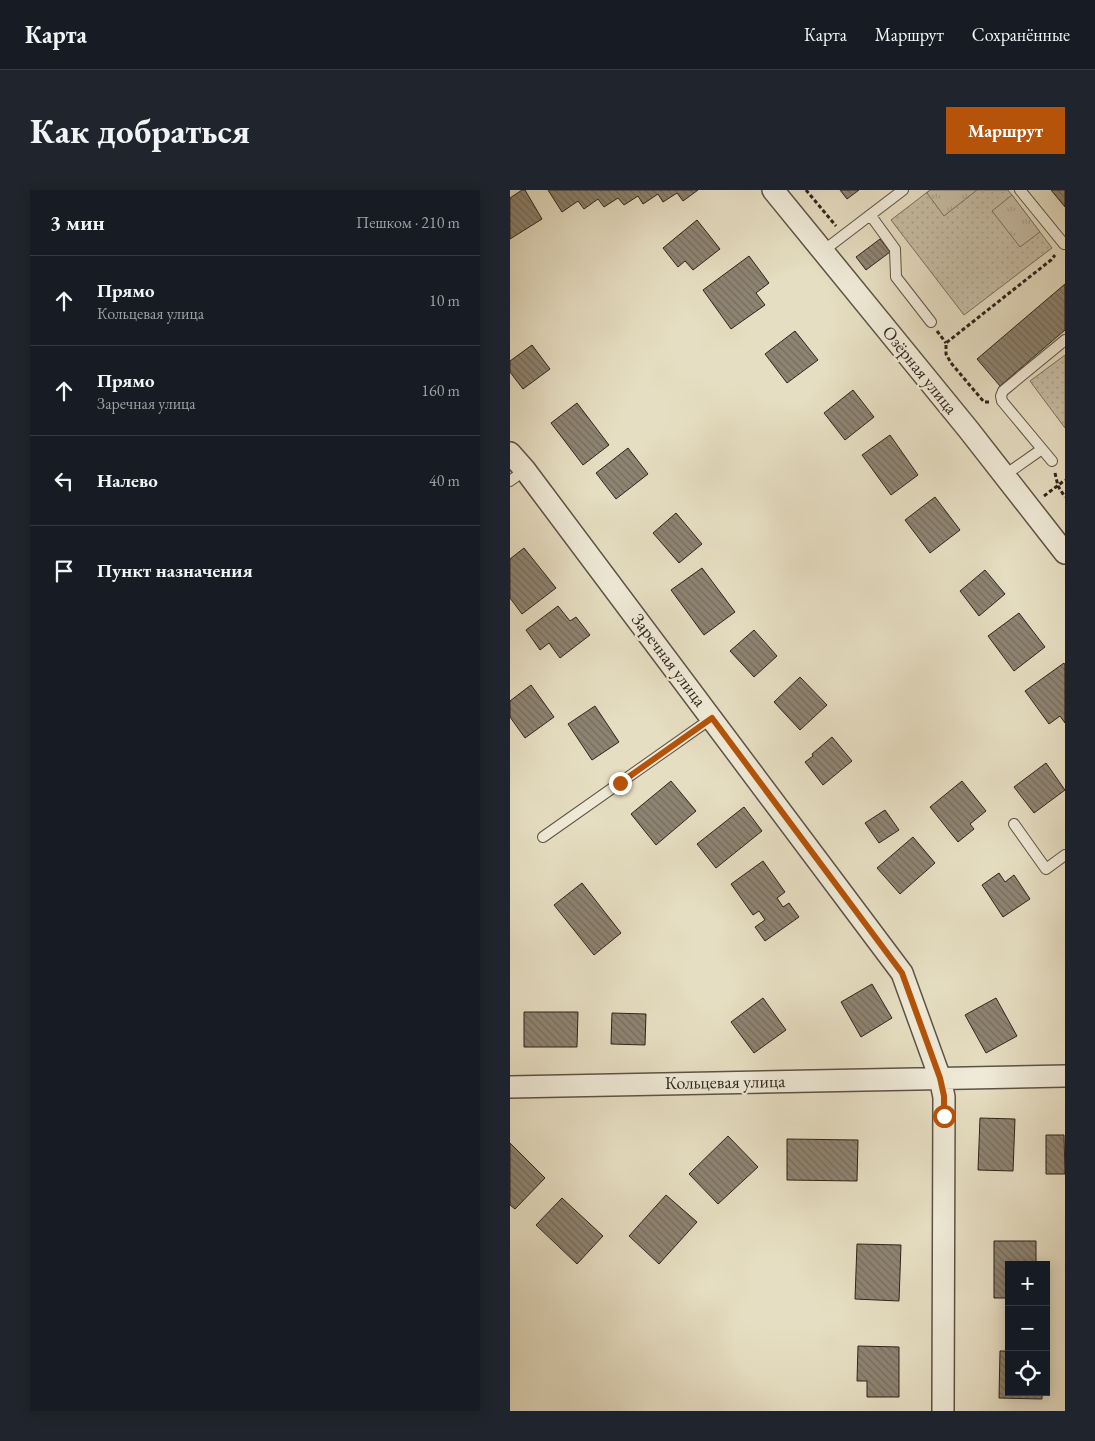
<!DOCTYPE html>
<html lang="ru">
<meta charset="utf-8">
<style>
:root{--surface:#171b24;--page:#20242c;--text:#f1f3f6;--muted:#9ea1a6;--line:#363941;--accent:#b45309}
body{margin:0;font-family:"EB Garamond",serif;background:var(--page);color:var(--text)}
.controls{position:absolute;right:15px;bottom:15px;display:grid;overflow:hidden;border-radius:0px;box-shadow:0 2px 12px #0003}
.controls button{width:45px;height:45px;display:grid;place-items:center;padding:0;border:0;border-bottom:1px solid var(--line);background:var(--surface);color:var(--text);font:25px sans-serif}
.stop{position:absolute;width:15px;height:15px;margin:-11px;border:4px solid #b45309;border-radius:50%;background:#fff}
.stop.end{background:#b45309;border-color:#fff;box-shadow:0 1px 5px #0008}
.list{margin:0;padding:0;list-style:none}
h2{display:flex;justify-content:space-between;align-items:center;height:65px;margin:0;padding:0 20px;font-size:21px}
h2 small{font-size:16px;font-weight:400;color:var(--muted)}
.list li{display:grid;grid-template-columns:32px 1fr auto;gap:15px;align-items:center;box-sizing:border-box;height:90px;padding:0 20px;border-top:1px solid var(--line)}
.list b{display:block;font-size:19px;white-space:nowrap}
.list p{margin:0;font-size:16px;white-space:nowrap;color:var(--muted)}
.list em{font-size:16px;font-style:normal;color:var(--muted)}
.icon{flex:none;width:28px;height:28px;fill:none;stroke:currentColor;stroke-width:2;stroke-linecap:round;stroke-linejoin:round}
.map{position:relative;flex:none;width:555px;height:1221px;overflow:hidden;border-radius:0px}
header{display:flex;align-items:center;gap:30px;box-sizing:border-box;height:70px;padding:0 25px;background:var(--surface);border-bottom:1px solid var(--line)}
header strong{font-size:24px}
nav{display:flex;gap:28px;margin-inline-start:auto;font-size:18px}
.intro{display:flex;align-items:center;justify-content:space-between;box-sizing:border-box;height:120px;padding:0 30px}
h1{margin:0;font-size:35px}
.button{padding:12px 22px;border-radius:0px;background:var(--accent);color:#fff;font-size:18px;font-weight:700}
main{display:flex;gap:30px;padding:0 30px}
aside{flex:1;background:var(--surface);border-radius:0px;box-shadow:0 2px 12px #0003}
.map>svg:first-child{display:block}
.grass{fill:url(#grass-dots);stroke:#7b7060}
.park{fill:url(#park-tufts);stroke:#7b7060}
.building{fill:url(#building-back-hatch);stroke:#2f231b}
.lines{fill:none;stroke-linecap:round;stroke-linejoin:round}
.lane-casing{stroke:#5d5245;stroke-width:12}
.street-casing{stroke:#5d5245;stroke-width:24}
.path{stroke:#2f231b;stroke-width:3;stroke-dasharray:4 2.5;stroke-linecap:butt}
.lane{stroke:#efead7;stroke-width:10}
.street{stroke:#efead7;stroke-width:21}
.route{stroke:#b45309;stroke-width:6}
.labels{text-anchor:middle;stroke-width:4.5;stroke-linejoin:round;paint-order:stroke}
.street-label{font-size:18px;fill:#2f231b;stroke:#efead7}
</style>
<header>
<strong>Карта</strong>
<nav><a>Карта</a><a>Маршрут</a><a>Сохранённые</a></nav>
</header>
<div class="intro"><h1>Как добраться</h1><a class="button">Маршрут</a></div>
<main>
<aside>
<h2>3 мин<small>Пешком · 210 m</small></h2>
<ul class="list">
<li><svg class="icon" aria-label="ahead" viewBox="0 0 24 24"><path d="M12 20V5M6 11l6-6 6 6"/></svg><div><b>Прямо</b><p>Кольцевая улица</p></div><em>10 m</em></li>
<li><svg class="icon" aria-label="ahead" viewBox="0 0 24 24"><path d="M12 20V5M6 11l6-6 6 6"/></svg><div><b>Прямо</b><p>Заречная улица</p></div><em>160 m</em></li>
<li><svg class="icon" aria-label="left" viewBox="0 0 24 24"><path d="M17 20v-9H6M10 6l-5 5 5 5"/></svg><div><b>Налево</b></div><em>40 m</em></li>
<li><svg class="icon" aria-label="arrive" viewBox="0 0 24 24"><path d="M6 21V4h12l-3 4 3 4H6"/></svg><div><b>Пункт назначения</b></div></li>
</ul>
</aside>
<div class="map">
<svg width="555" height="1221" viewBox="0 0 555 1221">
<defs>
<pattern id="grass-dots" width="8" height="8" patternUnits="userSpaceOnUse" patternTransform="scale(1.25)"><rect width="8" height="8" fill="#c7bea6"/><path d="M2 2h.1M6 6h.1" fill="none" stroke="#aba38e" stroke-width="1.8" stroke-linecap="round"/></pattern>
<pattern id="park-tufts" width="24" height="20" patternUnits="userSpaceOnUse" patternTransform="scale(1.25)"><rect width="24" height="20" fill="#c7bea6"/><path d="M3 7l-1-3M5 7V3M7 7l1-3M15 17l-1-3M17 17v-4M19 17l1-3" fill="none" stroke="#aba38e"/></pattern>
<pattern id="building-back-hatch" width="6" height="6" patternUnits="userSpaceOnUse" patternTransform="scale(1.25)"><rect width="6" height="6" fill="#8e8472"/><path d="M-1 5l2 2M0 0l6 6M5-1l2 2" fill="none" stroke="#746c5d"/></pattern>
</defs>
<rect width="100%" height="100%" fill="#e6dec2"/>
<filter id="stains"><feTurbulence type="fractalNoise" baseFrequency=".004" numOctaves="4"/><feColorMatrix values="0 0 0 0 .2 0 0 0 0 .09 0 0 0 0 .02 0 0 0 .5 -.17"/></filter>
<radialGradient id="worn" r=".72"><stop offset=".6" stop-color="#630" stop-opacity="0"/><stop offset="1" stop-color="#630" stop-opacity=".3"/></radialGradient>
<!-- grass -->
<path class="grass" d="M420 0H498L542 58 454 125 381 30Z
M555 165V238L520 191Z"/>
<!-- park -->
<path class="park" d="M420 0H467L434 26 417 3Z
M502 5 530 42 510 57 482 21Z"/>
<!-- building -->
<path class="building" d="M12 0H15L32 29 0 49V8Z
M38 0H188L173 11 167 3 153 12 148 4 133 14 128 6 114 15 108 8 94 17 88 9 74 19 68 11 52 22Z
M330 0H349L337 9Z
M541 0H555V17Z
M187 30 210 59 183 80 175 71 168 77 153 58Z
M370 49 380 62 356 80 346 67Z
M239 66 259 93 246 103 255 115 221 139 193 100Z
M555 94V140L490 196 467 169Z
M285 141 308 170 277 193 255 164Z
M22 155 40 179 13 199 0 182V171Z
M343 200 364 227 335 250 314 223Z
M67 213 99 255 73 275 41 233Z
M380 245 408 285 381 305 352 265Z
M118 258 138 284 106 309 86 283Z
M425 307 450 340 420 363 395 330Z
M166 323 192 354 169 373 143 343Z
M14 358 46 398 12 424 0 408V369Z
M192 378 225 422 194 445 161 400Z
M475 380 495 404 469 426 450 401Z
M48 416 60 431 66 427 80 445 50 468 39 453 30 460 16 440Z
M509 423 535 457 504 481 478 446Z
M244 440 267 466 244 487 220 461Z
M554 473 555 475V533L550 526 539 534 515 501Z
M290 487 317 515 290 540 264 512Z
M21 495 44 527 15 548 0 527V511Z
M85 516 109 552 82 570 58 534Z
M322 547 342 571 313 595 295 572 303 566 302 564Z
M536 573 555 600 524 623 504 597Z
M161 591 186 621 146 655 121 624Z
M452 591 476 621 460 634 464 639 448 652 420 617Z
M234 617 252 641 206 678 187 654Z
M375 620 389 640 369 653 355 633Z
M403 647 425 673 390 704 367 678Z
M253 671 275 702 267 708 273 717 279 713 289 727 255 751 245 737 255 730 249 721 243 725 221 694Z
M489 683 495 692 504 685 520 709 493 727 472 695Z
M72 693 111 743 84 765 44 715Z
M362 794 382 828 351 847 331 812Z
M253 808 276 840 244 863 221 832Z
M486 808 507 846 476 863 455 825Z
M14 822H68L67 857H14Z
M102 823 136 824 135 855 101 854Z
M470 928 505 929 503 981 468 980Z
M536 945H554L555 984H536Z
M218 946 248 977 208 1014 179 984Z
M277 949 348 950 347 991 277 990Z
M0 953 35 988 5 1019 0 1015Z
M156 1005 187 1032 149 1074 119 1046Z
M52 1008 93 1046 67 1074 26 1035Z
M484 1051H526V1075H499V1108H484Z
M347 1054 391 1055 389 1111 345 1109Z
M348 1156 389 1157V1207H357V1191H347Z
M490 1161H499V1202H532V1209L489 1208Z"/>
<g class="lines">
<!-- lane casing -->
<g class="lane-casing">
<path id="lane" d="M510 0 554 54 555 53
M361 26 385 59 386 87 421 132
M313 61 393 0
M542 271 492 211 491 206 493 201 555 150
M495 285 532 259
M0 291 15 280
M504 634 536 679 555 665
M33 647 202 528"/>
</g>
<!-- street casing -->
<g class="street-casing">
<path id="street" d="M263 0 458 239 555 363
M0 263 15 280 392 783 430 888 434 907 433 1221
M0 897 555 886"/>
</g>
<!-- path -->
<path class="path" d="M296 0 326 36
M427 141 436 153
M479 212H474L441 173 436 164V153L541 70 545 65
M545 283 548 296 555 307
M534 306 555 290"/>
<!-- lane -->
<use href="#lane" class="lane"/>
<!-- street -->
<use href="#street" class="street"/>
</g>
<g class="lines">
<!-- route -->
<path class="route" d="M110 593 202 528 392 783 430 888 434 906V926"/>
</g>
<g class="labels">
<!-- street labels -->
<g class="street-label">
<text transform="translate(410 180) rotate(51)" y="6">Озёрная улица</text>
<text transform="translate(159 470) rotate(53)" y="6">Заречная улица</text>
<text transform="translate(215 892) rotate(-1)" y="6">Кольцевая улица</text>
</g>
</g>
<rect width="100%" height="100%" filter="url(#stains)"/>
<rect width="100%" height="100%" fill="url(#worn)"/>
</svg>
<div class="controls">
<button>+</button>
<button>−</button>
<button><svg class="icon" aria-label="locate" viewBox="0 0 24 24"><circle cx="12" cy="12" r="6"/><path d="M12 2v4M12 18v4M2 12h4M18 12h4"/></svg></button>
</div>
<div class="stop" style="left:434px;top:926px"></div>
<div class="stop end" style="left:110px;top:593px"></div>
</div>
</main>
